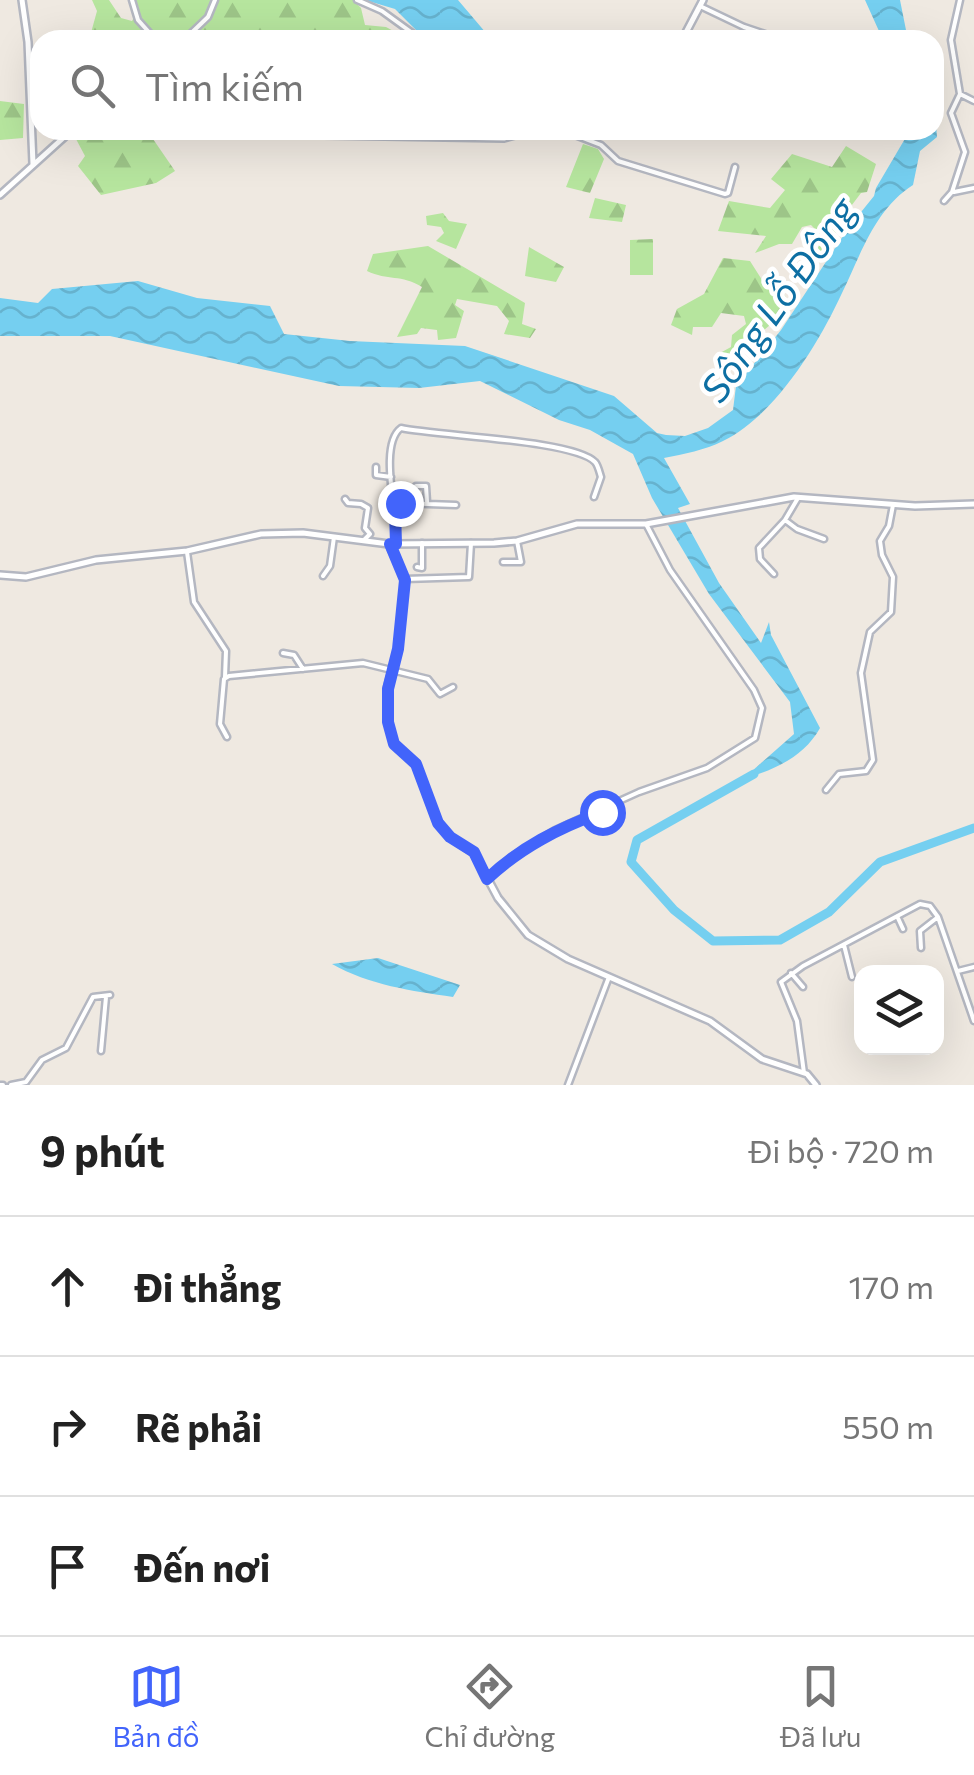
<!DOCTYPE html>
<html lang="vi">
<meta charset="utf-8">
<style>
:root{--surface:#fff;--page:#f2f2f2;--text:#222;--muted:#767676;--line:#e0e0e0;--accent:#4264fb}
body{margin:0;font-family:Commissioner,sans-serif;background:var(--page);color:var(--text)}
.controls{position:absolute;right:30px;bottom:30px;display:grid;overflow:hidden;border-radius:20px;box-shadow:0 10px 40px #0002}
.controls button{width:90px;height:90px;display:grid;place-items:center;padding:0;border:0;border-bottom:2px solid var(--line);background:var(--surface);color:var(--text);font:50px sans-serif}
.stop{position:absolute;width:30px;height:30px;margin:-22px;border:8px solid #4264fb;border-radius:50%;background:#fff}
.stop.end{background:#4264fb;border-color:#fff;box-shadow:0 2px 10px #0008}
.list{margin:0;padding:0;list-style:none}
h2{display:flex;justify-content:space-between;align-items:center;height:130px;margin:0;padding:0 40px;font-size:42px}
h2 small{font-size:32px;font-weight:400;color:var(--muted)}
.list li{display:grid;grid-template-columns:65px 1fr auto;gap:30px;align-items:center;box-sizing:border-box;height:140px;padding:0 40px;border-top:2px solid var(--line)}
.list b{display:block;font-size:38px;white-space:nowrap}
.list em{font-size:32px;font-style:normal;color:var(--muted)}
.icon{flex:none;width:55px;height:55px;fill:none;stroke:currentColor;stroke-width:2;stroke-linecap:round;stroke-linejoin:round}
.map{position:relative;flex:none;width:974px;height:1085px;overflow:hidden}
.search{position:absolute;background:var(--surface);box-shadow:0 10px 40px #0002;left:30px;right:30px;top:30px;height:110px;display:flex;align-items:center;gap:25px;box-sizing:border-box;padding:0 35px;border-radius:30px;color:var(--muted);font-size:38px}
.sheet{height:550px;background:var(--surface)}
nav{display:flex;justify-content:space-around;align-items:center;box-sizing:border-box;height:140px;border-top:2px solid var(--line);background:var(--surface);font-size:28px;color:var(--muted)}
nav a{display:grid;justify-items:center;gap:5px}
nav .on{color:var(--accent)}
.map>svg:first-child{display:block}
.forest{fill:url(#forest-firs)}
.water{fill:url(#water-waves)}
.lines{fill:none;stroke-linecap:round;stroke-linejoin:round}
.river{stroke:#75cff0;stroke-width:9}
.minor-casing{stroke:#b4b7c1;stroke-width:9}
.tertiary-casing{stroke:#b4b7c1;stroke-width:10}
.minor{stroke:#fff;stroke-width:4}
.tertiary{stroke:#fff;stroke-width:5}
.route{stroke:#4264fb;stroke-width:12}
.labels{text-anchor:middle;stroke-width:9;stroke-linejoin:round;paint-order:stroke}
.water-label{font-size:38px;font-style:italic;fill:#0d6fa3;stroke:#fff}
</style>
<div class="map">
<svg width="974" height="1085" viewBox="0 0 974 1085">
<defs>
<pattern id="forest-firs" width="22" height="20" patternUnits="userSpaceOnUse" patternTransform="scale(2.5)"><rect width="22" height="20" fill="#b6e59e"/><path d="M5 1l3.5 6h-7zM16 11l3.5 6h-7z" fill="#9dc588"/></pattern>
<pattern id="water-waves" width="16" height="10" patternUnits="userSpaceOnUse" patternTransform="scale(2.5)"><rect width="16" height="10" fill="#75cff0"/><path d="M0 5q4-4 8 0t8 0" fill="none" stroke="#66b2ce"/></pattern>
</defs>
<rect width="100%" height="100%" fill="#efe9e1"/>
<!-- forest -->
<path class="forest" d="M92 0H109L121 18 132 21 139 9 136 0H353L361 8 365 25 386 27 399 34 393 40H89L97 11Z
M0 101 24 104 23 138 0 140Z
M86 130H179L177 134 153 139 175 171 156 183 101 195 78 166 85 156 76 139Z
M583 144 598 149 604 159 590 193 566 187Z
M846 146 876 164 867 192 861 193 836 226V236L816 268 809 262 824 238 811 225 802 227 792 244H779L755 253 766 236 718 231 729 201 770 208 785 190 771 179 792 154 832 167Z
M595 198 626 205 622 222 589 218Z
M443 213 449 221 467 224 456 249 436 241 444 233 441 227 427 225 426 216Z
M653 239V275H630V240Z
M428 246 525 303 522 324 536 329 530 338 504 334 509 321 497 306 457 299 455 305 464 311 456 338 438 340 437 330 421 328 417 334 397 337 422 287C401 274 388 281 367 271L373 254Z
M529 247 564 267 556 282 525 276Z
M723 258 750 261 764 283 775 280 787 299 770 325 730 359 720 353 731 347 732 335 746 324 744 316 721 313 712 327H693L692 335 671 325 677 309 704 294Z"/>
<!-- water -->
<path class="water" d="M365 0H458L492 40H426L395 9Z
M865 0H900L908 40H883Z
M934 99 937 137 920 151 913 185C875 209 861 254 842 293 819 343 775 416 723 441 705 450 684 454 664 458L690 504 678 508 719 583 761 643 769 622 771 635 820 728C804 757 774 770 743 779L794 734 790 702 709 594 652 498 633 454 590 430 559 420 480 381 419 388 339 386 110 336H0V298L38 303 52 289 138 281 197 298 270 306 284 334 350 341 465 346 614 396 657 433 666 435 685 436 708 428 733 410 736 386 781 330 849 227 874 196 876 188 906 137V130H934Z
M378 958 460 985 453 997C412 991 369 985 332 964Z"/>
<g class="lines">
<!-- river -->
<path class="river" d="M754 774 637 840 631 862 674 910 713 941 780 940 829 912 880 862 974 828"/>
<!-- minor casing -->
<g class="minor-casing">
<path id="minor" d="M132 0 138 20 156 40
M357 0 382 11 422 40
M700 6 744 27 783 40
M184 40 208 17 215 0
M960 94 974 101
M562 130 601 145 618 161 725 194 728 193 735 167
M954 192 974 188
M944 201 952 192 965 152 951 113 960 94 951 40 960 0
M376 467V475L391 477
M416 486H426L427 502
M345 499 348 503 361 504 368 508 365 528 370 534 364 540
M395 509 400 503 456 505
M785 520 797 529 824 539
M396 542C398 515 378 445 401 428 438 436 574 440 595 462 598 465 600 474 601 477L594 497
M187 552 194 602 226 651 225 677
M503 562H521L517 541
M417 567 422 568V543
M774 574 760 559 759 548 785 520 798 498
M323 576 330 566 334 537
M405 579 469 577 471 543
M283 653 294 655 303 669
M227 737 220 724 224 679 229 676 363 663 428 679 440 694 453 687
M826 790 839 774 866 771 873 760 861 673 870 632 891 612 893 577 882 555 880 541 889 526 893 505
M487 879 511 857 555 830 639 792 707 768 755 738 762 708 754 690 670 570 646 524
M897 916 903 929
M844 945 852 977
M921 948 920 931 938 917
M958 971 974 967
M791 973 803 987
M101 1051 106 997
M804 1073 797 1021 781 982 803 966 920 904 930 906 938 917 974 1021
M0 1085H3
M11 1085 26 1082 42 1060 66 1048 93 997 110 995
M568 1085 609 977"/>
</g>
<!-- tertiary casing -->
<g class="tertiary-casing">
<path id="tertiary" d="M22 0 28 42 33 164
M682 40 703 0
M247 130 264 134 504 138 534 130
M0 195 72 130
M389 544 405 579 398 649 387 689 388 722 394 744 416 764 438 823 450 837 474 853 498 898 528 935 568 959 710 1021 762 1059 807 1074 816 1085
M0 575 26 577 96 560 187 551 261 534 303 533 389 544 494 543 517 541 577 524H646L794 497 915 506 974 504"/>
</g>
<!-- minor -->
<use href="#minor" class="minor"/>
<!-- tertiary -->
<use href="#tertiary" class="tertiary"/>
</g>
<g class="lines">
<!-- route -->
<path class="route" d="M400 503 395 510 396 544H390L405 580 398 649 388 689V722L394 744 416 764 438 823 450 837 474 852 487 879C521 847 559 828 602 812"/>
</g>
<g class="labels">
<!-- water labels -->
<g class="water-label">
<text transform="translate(779 300) rotate(-55)" y="13">Sông Lỗ Đông</text>
</g>
</g>
</svg>
<div class="controls">
<button><svg class="icon" aria-label="layers" viewBox="0 0 24 24"><path d="M12 4l9 5-9 5-9-5zM3 14l9 5 9-5"/></svg></button>
</div>
<div class="stop" style="left:602px;top:812px"></div>
<div class="stop end" style="left:400px;top:503px"></div>
<div class="search"><svg class="icon" aria-label="search" viewBox="0 0 24 24"><circle cx="10" cy="10" r="6"/><path d="M15 15l6 6"/></svg>Tìm kiếm</div>
</div>
<section class="sheet">
<h2>9 phút<small>Đi bộ · 720 m</small></h2>
<ul class="list">
<li><svg class="icon" aria-label="ahead" viewBox="0 0 24 24"><path d="M12 20V5M6 11l6-6 6 6"/></svg><div><b>Đi thẳng</b></div><em>170 m</em></li>
<li><svg class="icon" aria-label="right" viewBox="0 0 24 24"><path d="M7 20v-9h11M14 6l5 5-5 5"/></svg><div><b>Rẽ phải</b></div><em>550 m</em></li>
<li><svg class="icon" aria-label="arrive" viewBox="0 0 24 24"><path d="M6 21V4h12l-3 4 3 4H6"/></svg><div><b>Đến nơi</b></div></li>
</ul>
</section>
<nav>
<a class="on"><svg class="icon" aria-label="map" viewBox="0 0 24 24"><path d="M3 6l6-2 6 2 6-2v14l-6 2-6-2-6 2zM9 4v14M15 6v14"/></svg>Bản đồ</a>
<a><svg class="icon" aria-label="directions" viewBox="0 0 24 24"><path d="M12 3l9 9-9 9-9-9zM9 14v-3h6M13 9l2 2-2 2"/></svg>Chỉ đường</a>
<a><svg class="icon" aria-label="saved" viewBox="0 0 24 24"><path d="M7 4h10v16l-5-4-5 4z"/></svg>Đã lưu</a>
</nav>
